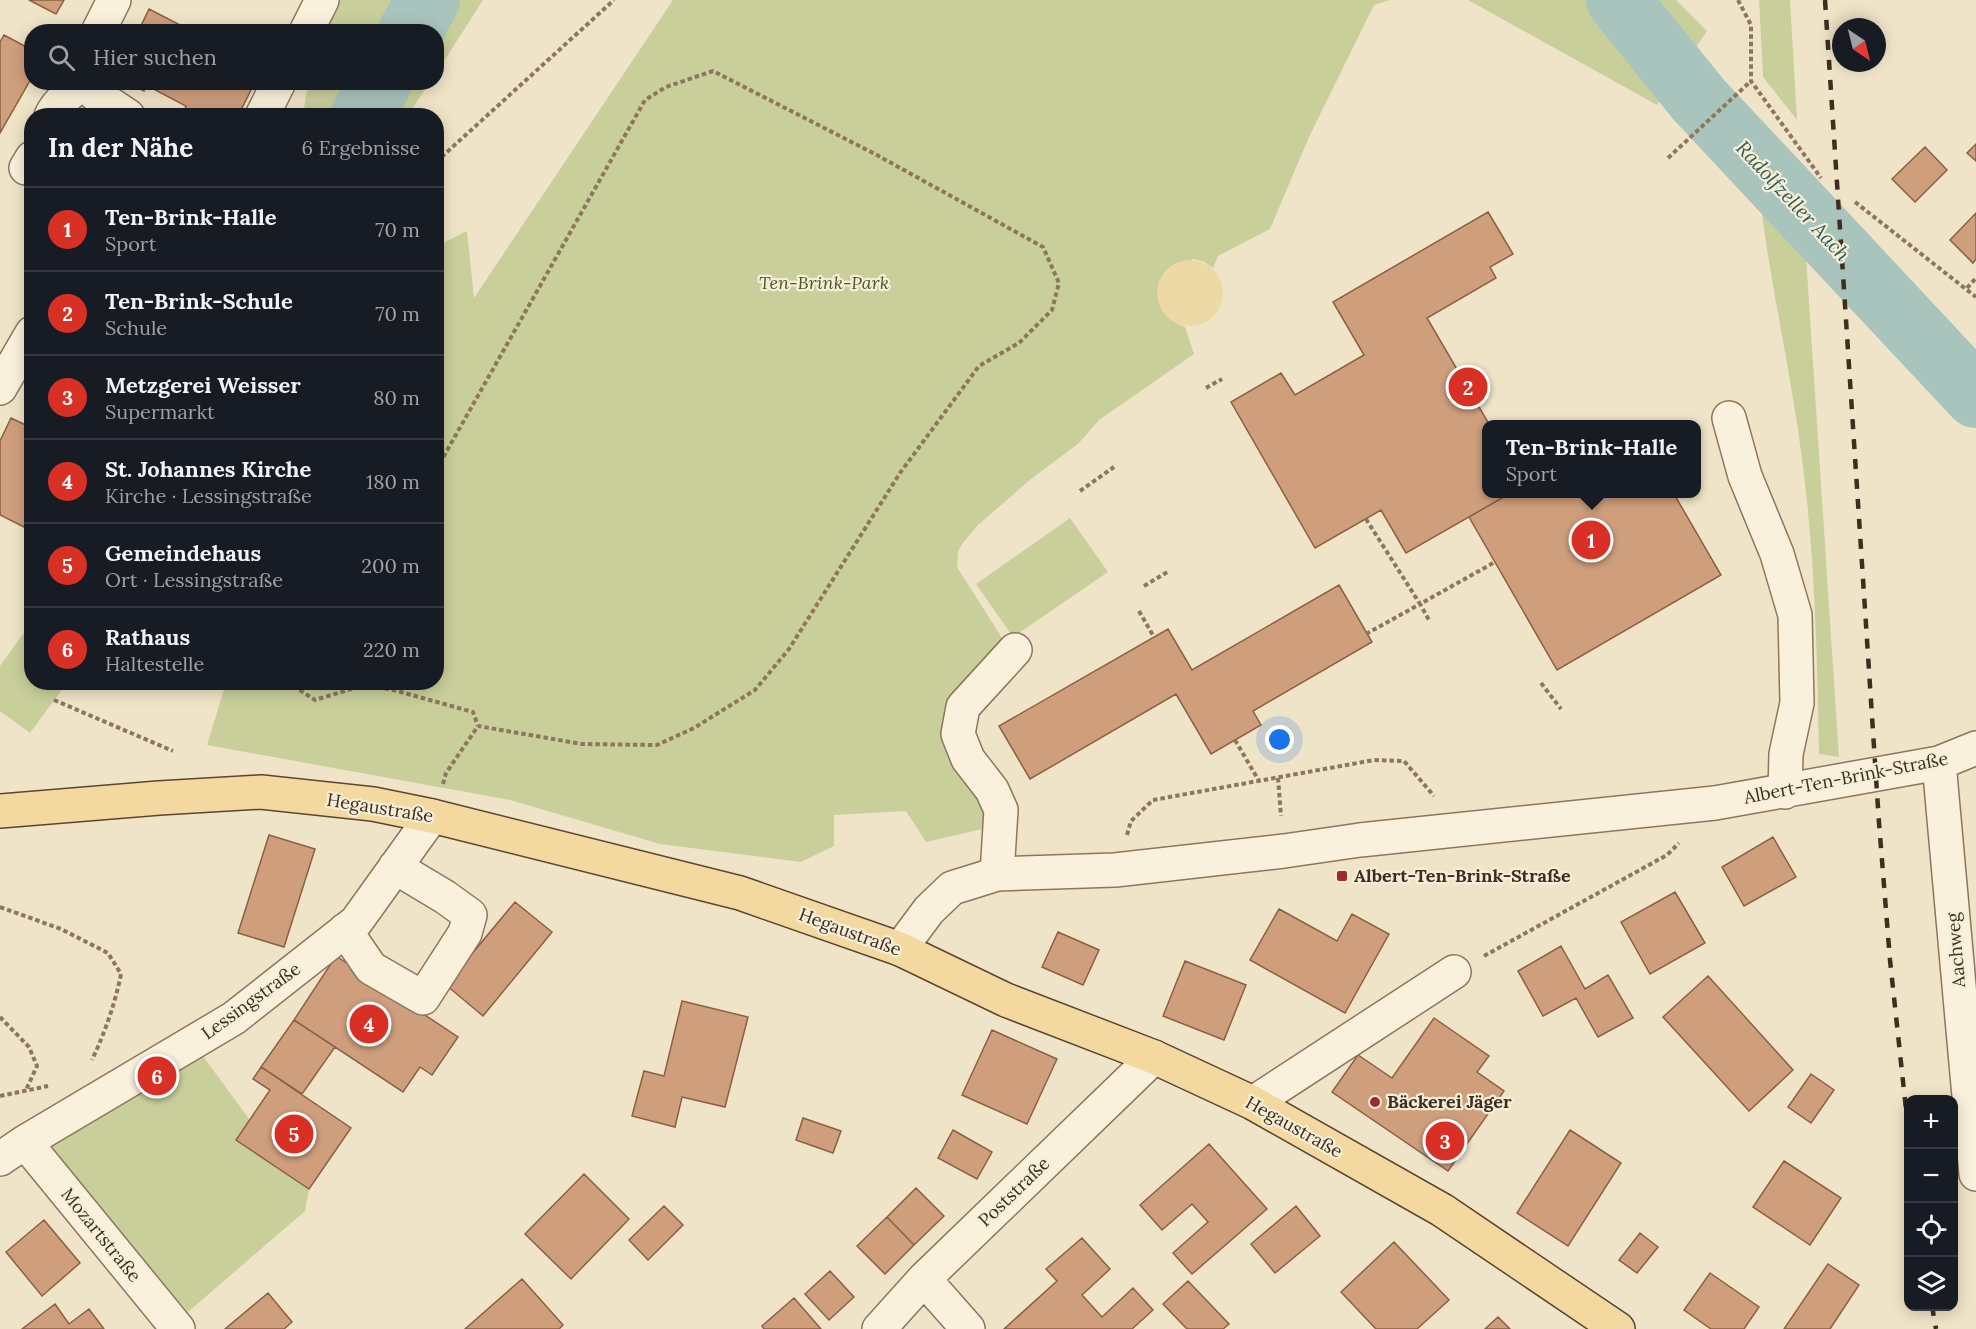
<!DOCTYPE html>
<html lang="de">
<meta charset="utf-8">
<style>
:root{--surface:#171b24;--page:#242831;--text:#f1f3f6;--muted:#9ea1a6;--line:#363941;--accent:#d93025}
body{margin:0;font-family:Lora,serif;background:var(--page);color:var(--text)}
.controls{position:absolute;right:18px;bottom:18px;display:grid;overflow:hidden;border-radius:12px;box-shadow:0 3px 15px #0003}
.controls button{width:54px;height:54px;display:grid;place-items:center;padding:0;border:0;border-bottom:2px solid var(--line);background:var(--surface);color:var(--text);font:30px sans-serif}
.compass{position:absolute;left:1832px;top:18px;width:54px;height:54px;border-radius:50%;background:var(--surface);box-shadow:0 3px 15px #0003;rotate:145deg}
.you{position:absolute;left:1280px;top:740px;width:21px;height:21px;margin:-15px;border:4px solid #fff;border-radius:50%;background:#1a73e8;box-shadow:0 0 0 9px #1a73e833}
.badge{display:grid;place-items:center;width:39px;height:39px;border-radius:50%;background:var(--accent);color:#fff;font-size:20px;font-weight:700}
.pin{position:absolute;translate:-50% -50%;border:3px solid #fff;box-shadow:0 2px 6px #0006}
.popup{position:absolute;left:1482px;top:420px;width:219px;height:78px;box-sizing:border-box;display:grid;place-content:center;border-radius:12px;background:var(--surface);filter:drop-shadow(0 2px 4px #0005);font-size:20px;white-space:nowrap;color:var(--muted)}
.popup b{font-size:22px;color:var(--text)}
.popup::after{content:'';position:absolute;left:50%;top:100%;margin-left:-12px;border:12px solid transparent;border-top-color:var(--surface)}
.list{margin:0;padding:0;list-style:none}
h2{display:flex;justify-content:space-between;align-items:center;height:78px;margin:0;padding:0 24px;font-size:26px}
h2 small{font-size:20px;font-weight:400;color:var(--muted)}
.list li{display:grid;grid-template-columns:39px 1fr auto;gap:18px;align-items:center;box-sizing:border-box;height:84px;padding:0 24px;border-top:2px solid var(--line)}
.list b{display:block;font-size:22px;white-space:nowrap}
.list p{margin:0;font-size:20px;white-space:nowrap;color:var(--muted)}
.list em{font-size:20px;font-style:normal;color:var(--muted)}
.icon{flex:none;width:33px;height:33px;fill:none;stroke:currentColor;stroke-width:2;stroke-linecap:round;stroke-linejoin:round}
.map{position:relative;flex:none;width:1976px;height:1329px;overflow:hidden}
.search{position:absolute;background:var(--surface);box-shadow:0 3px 15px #0003;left:24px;top:24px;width:420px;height:66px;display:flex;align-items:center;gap:15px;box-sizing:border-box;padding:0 21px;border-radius:24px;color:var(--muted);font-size:22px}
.panel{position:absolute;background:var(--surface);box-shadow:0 3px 15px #0003;left:24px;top:108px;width:420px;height:582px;border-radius:24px}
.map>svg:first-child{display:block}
.green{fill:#c9cf9b}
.sand{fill:#ecd9a5}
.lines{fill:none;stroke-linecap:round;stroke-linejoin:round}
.river{stroke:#a9c4bc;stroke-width:64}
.building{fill:#cf9f7d;stroke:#8d5f41;stroke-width:1.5}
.minor-casing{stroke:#8d765c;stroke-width:36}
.major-casing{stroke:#5b4430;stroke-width:36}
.path{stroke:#8d765c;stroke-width:4;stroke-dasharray:4.5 3;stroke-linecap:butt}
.minor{stroke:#faf1dc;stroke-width:33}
.major{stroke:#f3d9a0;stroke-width:33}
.rail{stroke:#3d2e20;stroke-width:4.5;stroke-dasharray:10 10;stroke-linecap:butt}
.poi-dot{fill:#9e2a2b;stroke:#f7eed8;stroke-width:2}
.labels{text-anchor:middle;stroke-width:4.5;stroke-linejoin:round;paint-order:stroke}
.park-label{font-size:18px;font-style:italic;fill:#4d5a26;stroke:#f7eed8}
.street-label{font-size:18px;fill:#3d2e20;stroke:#f7eed8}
.poi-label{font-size:18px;font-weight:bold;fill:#3d2e20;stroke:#f7eed8;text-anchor:start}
.water-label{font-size:20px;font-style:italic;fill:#2f5d5a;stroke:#f7eed8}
</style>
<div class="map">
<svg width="1976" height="1329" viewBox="0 0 1976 1329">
<rect width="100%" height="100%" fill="#f0e4c8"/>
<!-- green -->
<path class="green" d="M340 0H483L437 72 436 32H324Z
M673 0H1389L1374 5 1309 137 1270 229 1218 256 1213 268 1203 261 1192 259 1177 324 1185 327 1194 354 1099 420 1079 443 1031 479 978 525 962 544 958 552 957 567 1002 638 986 668 957 699 986 803 982 829 926 842 906 811 834 815V846L801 862 660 844 510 800 207 745 226 683 436 682 437 246 467 231 474 298Z
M1468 0H1676L1707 31 1657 105Z
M1759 0H1790L1797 120 1763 77Z
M308 83V82L429 83 408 115H303Z
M1760 198 1805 241 1839 757 1819 754C1817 655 1815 557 1802 459 1791 371 1770 285 1760 198Z
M1070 518 1108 572 1013 637 976 584Z
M31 623 32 682 67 683 30 733 0 711V666Z
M202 1055 250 1120 236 1140 309 1189 305 1211 188 1312 47 1147Z"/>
<!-- sand -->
<path class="sand" d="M1157 293a33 33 0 1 1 66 0a33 33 0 1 1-66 0Z"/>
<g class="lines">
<!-- river -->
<path class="river" d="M1618 0 1699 100 1976 396
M410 32 428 0
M362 116 380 82"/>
</g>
<!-- building -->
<path class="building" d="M29 0H64L56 14Z
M149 9 186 28 184 32H138Z
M4 35 32 50V77L0 133V42Z
M126 82H255L238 116H182L186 106 146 85 144 91Z
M1976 144V161L1967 153Z
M1925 147 1947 170 1915 202 1892 179Z
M1488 212 1513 254 1490 267 1496 278 1427 318 1489 424H1486V494H1509L1406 553 1381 510 1315 548 1231 402 1281 373 1295 395 1364 355 1333 302Z
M1976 213V259L1973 263 1950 240Z
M11 418 32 428V531L0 515V441Z
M1509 494H1674L1721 575 1557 670 1469 517Z
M1339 585 1372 642 1253 711 1261 725 1211 754 1176 694 1030 779 999 726 1168 629 1192 670Z
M269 835 315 849 284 947 238 933Z
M1773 837 1796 877 1744 906 1722 867Z
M1675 892 1705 943 1650 974 1621 922Z
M515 902 552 932 483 1016 446 985Z
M1279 909 1337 941 1352 914 1389 934 1345 1013 1250 960Z
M1058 932 1099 950 1083 985 1042 967Z
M1561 946 1585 989 1608 975 1633 1018 1598 1037 1576 998 1543 1016 1518 971Z
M336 956 458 1037 432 1075 420 1067 403 1092 294 1020Z
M1185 961 1246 985 1224 1040 1163 1016Z
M1708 976 1793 1070 1749 1111 1663 1017Z
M682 1001 748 1017 725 1107 682 1097 675 1127 632 1116 644 1071 664 1076Z
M1434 1018 1489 1056 1477 1072 1504 1091 1448 1171 1332 1092 1358 1055 1392 1078Z
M294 1020 335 1047 302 1094 261 1067Z
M992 1030 1057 1059 1027 1124 962 1095Z
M261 1067 351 1128 309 1189 236 1140 270 1090 253 1079Z
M1811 1074 1834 1090 1811 1123 1788 1107Z
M803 1118 841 1131 833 1153 796 1140Z
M953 1130 992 1152 977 1179 938 1158Z
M1570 1130 1621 1163 1568 1246 1517 1213Z
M1209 1144 1267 1209 1192 1274 1173 1253 1208 1222 1192 1204 1162 1230 1140 1205Z
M1784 1161 1841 1198 1810 1245 1753 1207Z
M584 1174 629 1219 571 1279 525 1234Z
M916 1188 944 1216 914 1245 887 1217Z
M664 1206 683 1225 648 1260 629 1240Z
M1296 1206 1320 1236 1275 1273 1251 1244Z
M887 1217 914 1245 885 1274 857 1246Z
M44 1220 80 1263 42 1296 6 1252Z
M1640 1233 1658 1247 1637 1273 1619 1260Z
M1082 1238 1110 1269 1082 1295 1102 1317 1133 1288 1153 1310 1132 1329H1004L1057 1281 1046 1269Z
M1394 1242 1449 1300 1417 1329H1376L1341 1292Z
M1828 1264 1859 1285 1830 1329H1784Z
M830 1271 854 1297 829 1320 805 1294Z
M1710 1273 1759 1307 1744 1329H1711L1684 1310Z
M522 1279 563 1325 559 1329H465Z
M1188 1281 1229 1324 1223 1329H1187L1163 1304Z
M268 1293 292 1322 284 1329H225Z
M794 1298 821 1329H764L762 1326Z
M55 1304 69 1324 89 1309 104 1329H22Z
M1498 1317 1510 1329H1485Z"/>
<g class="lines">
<!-- minor casing -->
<g class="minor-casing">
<path id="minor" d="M98 32 114 0
M306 32 322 0
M91 82 95 94 128 116
M51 116C58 101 72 91 85 82
M262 116 279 82
M26 168 32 158
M0 388 32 333
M1729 418 1745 476 1777 554 1795 615 1797 703 1786 754 1785 792
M1939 763 1976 1174
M997 874 1001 810 992 790 968 759 958 734 963 707 1015 650
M345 930 371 968 423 998 465 933 470 915 445 897 395 867
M900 949 929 910 952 888 997 874 1115 870 1284 851 1360 840 1715 803 1939 763 1976 748
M1253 1103 1454 972
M25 1142 178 1329
M0 1159 25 1142 234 1018 356 922 432 816
M924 1279 968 1329
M879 1329 924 1279 1154 1057"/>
</g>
<!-- major casing -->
<g class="major-casing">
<path id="major" d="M0 811 159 798 261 792 373 804 432 816 740 893 900 949 1006 1000 1154 1057 1253 1103 1442 1210 1618 1329"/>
</g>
<!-- path -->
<path class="path" d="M1738 0 1751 25V81L1821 178
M1668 158 1751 81
M436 162 614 0
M1855 202 1976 297
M1967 288 1976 278
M1206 388 1222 379
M436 470 645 100 666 87 713 71 875 154 1043 247 1059 283 1052 310 1019 343 979 366 900 473 789 649 755 690 694 728 657 745 582 744 478 726
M1080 491 1114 467
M1366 519 1420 604 1495 562
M1144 586 1169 571
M1139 611 1154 637
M1366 634 1420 604 1429 620
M287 682 315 700 361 686 390 689 473 712 478 726
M1541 683 1561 709
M54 700 173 751
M1235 740 1259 781
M1278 778 1281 816
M443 784 446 773 478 726
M1127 835 1131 821 1153 800 1374 760 1404 761 1434 796
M0 907 61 929 108 953 121 974C115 1004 105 1032 92 1060
M1484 956 1667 855 1679 843
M0 1017 29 1047 37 1066 26 1090
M0 1096 48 1086"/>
<!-- minor -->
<use href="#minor" class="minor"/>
<!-- major -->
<use href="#major" class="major"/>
<!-- rail -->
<path class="rail" d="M1825 0 1879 823 1890 960 1908 1128
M1932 1306 1936 1329"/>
</g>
<!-- markers -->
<g class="poi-dot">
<rect x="1336" y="870" width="12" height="12" rx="3"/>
<circle cx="1375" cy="1102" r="6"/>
</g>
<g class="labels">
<!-- park labels -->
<g class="park-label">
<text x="824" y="289">Ten-Brink-Park</text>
</g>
<!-- street labels -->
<g class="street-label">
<text transform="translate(1846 778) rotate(-11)" y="6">Albert-Ten-Brink-Straße</text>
<text transform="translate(380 808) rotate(9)" y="6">Hegaustraße</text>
<text transform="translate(850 932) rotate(20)" y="6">Hegaustraße</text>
<text transform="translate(1956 950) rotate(-95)" y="6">Aachweg</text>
<text transform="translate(251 1001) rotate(-36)" y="6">Lessingstraße</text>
<text transform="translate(1294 1127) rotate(29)" y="6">Hegaustraße</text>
<text transform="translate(1014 1192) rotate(-44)" y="6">Poststraße</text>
<text transform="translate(101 1235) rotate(51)" y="6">Mozartstraße</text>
</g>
<!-- poi labels -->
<g class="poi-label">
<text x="1354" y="882">Albert-Ten-Brink-Straße</text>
<text x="1387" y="1108">Bäckerei Jäger</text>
</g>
<!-- water labels -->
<g class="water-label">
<text transform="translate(1793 201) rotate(47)" y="7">Radolfzeller Aach</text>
</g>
</g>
</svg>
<div class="controls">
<button>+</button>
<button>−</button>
<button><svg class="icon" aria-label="locate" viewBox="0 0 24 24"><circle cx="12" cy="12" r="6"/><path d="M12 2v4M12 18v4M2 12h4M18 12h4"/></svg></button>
<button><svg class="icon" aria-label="layers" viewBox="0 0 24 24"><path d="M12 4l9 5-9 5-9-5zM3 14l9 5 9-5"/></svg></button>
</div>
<svg class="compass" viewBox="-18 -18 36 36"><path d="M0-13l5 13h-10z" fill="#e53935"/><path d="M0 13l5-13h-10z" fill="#9ea1a6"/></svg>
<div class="you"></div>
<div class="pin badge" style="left:1591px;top:540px">1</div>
<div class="popup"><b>Ten-Brink-Halle</b>Sport</div>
<div class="pin badge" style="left:1468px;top:387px">2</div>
<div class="pin badge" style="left:1445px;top:1141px">3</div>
<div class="pin badge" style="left:369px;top:1024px">4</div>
<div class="pin badge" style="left:294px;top:1134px">5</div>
<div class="pin badge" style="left:157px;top:1076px">6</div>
<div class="search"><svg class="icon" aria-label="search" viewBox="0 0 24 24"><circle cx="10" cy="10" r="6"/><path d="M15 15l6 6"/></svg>Hier suchen</div>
<section class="panel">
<h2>In der Nähe<small>6 Ergebnisse</small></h2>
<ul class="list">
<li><span class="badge">1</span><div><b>Ten-Brink-Halle</b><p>Sport</p></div><em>70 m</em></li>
<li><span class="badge">2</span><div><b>Ten-Brink-Schule</b><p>Schule</p></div><em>70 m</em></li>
<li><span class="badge">3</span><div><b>Metzgerei Weisser</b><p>Supermarkt</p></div><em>80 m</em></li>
<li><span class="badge">4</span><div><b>St. Johannes Kirche</b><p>Kirche · Lessingstraße</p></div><em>180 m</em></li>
<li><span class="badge">5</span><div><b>Gemeindehaus</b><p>Ort · Lessingstraße</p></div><em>200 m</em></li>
<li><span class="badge">6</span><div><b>Rathaus</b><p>Haltestelle</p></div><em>220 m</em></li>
</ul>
</section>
</div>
